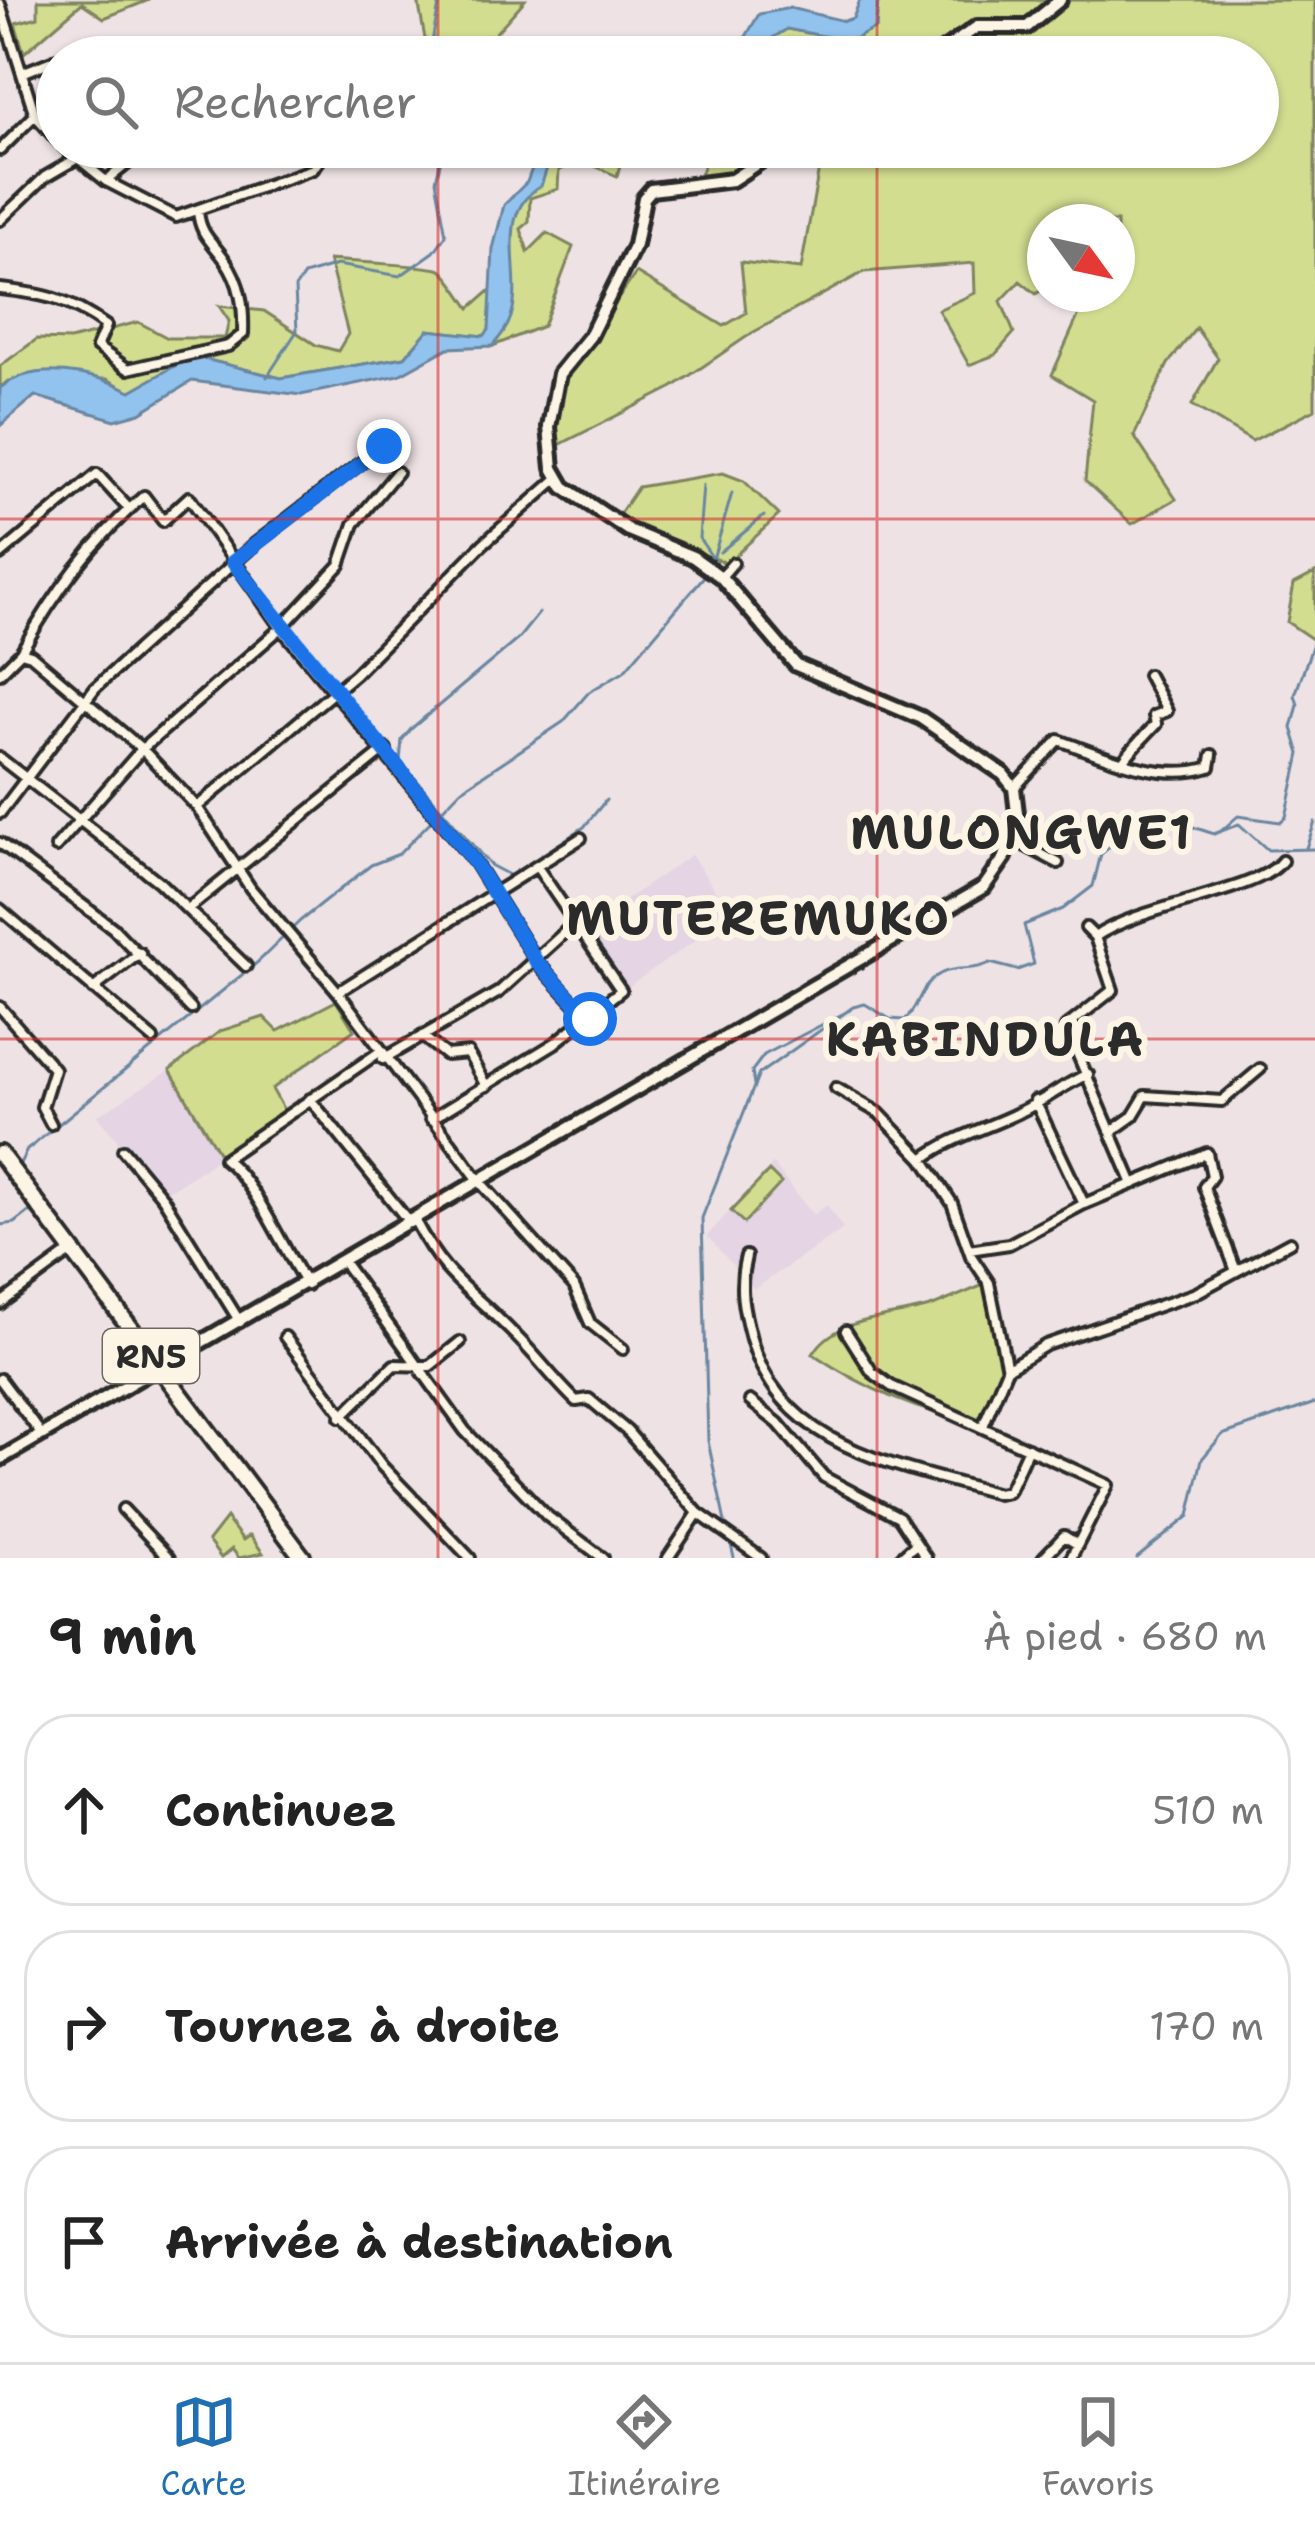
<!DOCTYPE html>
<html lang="fr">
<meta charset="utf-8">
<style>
:root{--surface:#fff;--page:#f6f6f6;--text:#222;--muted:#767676;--line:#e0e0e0;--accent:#1f6fb2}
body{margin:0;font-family:"Shantell Sans",sans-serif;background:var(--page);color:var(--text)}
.compass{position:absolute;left:1027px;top:204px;width:108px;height:108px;border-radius:50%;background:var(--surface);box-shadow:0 3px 9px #0004;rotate:123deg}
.stop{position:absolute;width:36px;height:36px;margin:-27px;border:9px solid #1a73e8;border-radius:50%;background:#fff}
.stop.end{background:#1a73e8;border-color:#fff;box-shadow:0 3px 12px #0008}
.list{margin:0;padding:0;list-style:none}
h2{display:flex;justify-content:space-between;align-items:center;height:156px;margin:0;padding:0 48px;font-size:51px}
h2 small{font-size:39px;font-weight:400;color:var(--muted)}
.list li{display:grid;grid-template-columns:78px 1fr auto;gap:36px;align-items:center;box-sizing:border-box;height:192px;margin:0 24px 24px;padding:0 24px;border:3px solid var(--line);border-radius:48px}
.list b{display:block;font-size:45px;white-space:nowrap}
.list em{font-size:39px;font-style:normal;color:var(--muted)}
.icon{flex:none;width:66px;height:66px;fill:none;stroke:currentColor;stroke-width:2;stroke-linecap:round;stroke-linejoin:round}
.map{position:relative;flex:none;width:1315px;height:1558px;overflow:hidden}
.search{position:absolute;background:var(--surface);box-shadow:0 3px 9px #0004;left:36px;right:36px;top:36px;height:132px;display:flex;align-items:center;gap:30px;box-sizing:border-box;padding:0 42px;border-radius:66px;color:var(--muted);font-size:45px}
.sheet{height:804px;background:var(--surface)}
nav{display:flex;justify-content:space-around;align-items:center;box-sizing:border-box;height:168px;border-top:3px solid var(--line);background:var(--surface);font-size:33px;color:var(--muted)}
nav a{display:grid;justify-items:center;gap:6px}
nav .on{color:var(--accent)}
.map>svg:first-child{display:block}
.built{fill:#e4d4e4}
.green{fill:#d2dd90;stroke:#7e845e;stroke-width:3}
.water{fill:#92c3ee;stroke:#6986a0;stroke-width:3}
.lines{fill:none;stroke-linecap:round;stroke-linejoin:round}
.stream{stroke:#6986a0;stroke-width:3}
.minor-casing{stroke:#2b2b2b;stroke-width:16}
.tertiary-casing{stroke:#2b2b2b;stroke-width:20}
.trunk-casing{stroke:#2b2b2b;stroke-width:22}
.minor{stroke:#fcf5e5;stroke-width:8}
.tertiary{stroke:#fcf5e5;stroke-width:10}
.trunk{stroke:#fcf5e5;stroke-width:14}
.route{stroke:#1a73e8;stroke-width:15}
.grid{fill:none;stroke:#d62828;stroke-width:3;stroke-opacity:0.55}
.labels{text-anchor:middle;stroke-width:12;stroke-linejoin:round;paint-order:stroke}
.shield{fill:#fcf5e5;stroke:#6a6863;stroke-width:3}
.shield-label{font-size:33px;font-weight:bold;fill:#2b2b2b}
.district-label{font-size:48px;font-weight:bold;letter-spacing:3px;fill:#2b2b2b;stroke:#fcf5e5}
</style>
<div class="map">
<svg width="1315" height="1558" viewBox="0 0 1315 1558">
<rect width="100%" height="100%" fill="#eee2e4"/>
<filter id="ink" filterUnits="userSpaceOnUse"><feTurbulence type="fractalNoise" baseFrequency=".00833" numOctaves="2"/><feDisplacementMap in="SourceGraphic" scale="24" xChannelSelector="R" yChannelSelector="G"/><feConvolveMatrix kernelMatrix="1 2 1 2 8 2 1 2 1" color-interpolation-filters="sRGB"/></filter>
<g filter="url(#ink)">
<!-- built -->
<path class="built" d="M691 855 732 915 626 988 585 928Z
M170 1070 221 1157 163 1194 97 1116Z
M773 1164 813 1215 827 1205 843 1229 754 1289 707 1236Z"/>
<!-- green -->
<path class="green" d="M38 0H149L104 18 82 3 24 53 15 23 38 17Z
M418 0H525L494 35 427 50Z
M878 0H1315V409L1252 441 1192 405 1218 358 1196 328 1168 364 1134 436 1176 499 1132 524 1085 481 1093 400 1052 375 1088 294H1117V222H1045V288L1036 294 1020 281 1001 301 1014 333 995 355 969 365 938 310 975 293 974 263 864 272 752 333 673 387 553 448 562 380 636 273 724 326 746 313 741 262 801 269 819 168 809 152 698 181 710 147H1258V57H757L758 47 787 29 850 41 876 28Z
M554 147H625L617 176 583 161 559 170 558 189 530 198 529 222 521 229 528 252 547 233 573 247 543 326 493 346C523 301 503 277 512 229 517 198 546 178 554 147Z
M329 260C348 262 433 265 441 270 452 279 462 297 470 308L492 289 489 330 484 336 428 330 405 357 281 378 192 356 131 392 107 379 8 381 0 388V366L37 339 70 340 138 322 168 338H225L229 321 219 306 264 311 316 345 338 351 348 334Z
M723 473 744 481 779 515 727 563 614 522 638 487Z
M1315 573V641L1287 622 1294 584Z
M336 1001 354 1030 272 1089 285 1112 221 1157 170 1070 220 1031 264 1017 278 1031Z
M769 1171 781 1183 744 1223 731 1211Z
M986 1284 1005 1367 982 1424C918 1412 867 1390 813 1354 836 1315 893 1319 933 1306 951 1299 969 1291 986 1284Z
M226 1518 243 1540 250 1535 263 1553 239 1558 232 1549 221 1558 208 1541Z"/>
<!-- water -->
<path class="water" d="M860 0H878L876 28 850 41 787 29 758 47 757 57H734L759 14 790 8 844 21 853 18Z
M540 147H554L541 186C490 215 528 279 509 322 506 330 498 339 493 346L448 348 399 375 301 395 192 381 140 413 115 420 35 396 0 426V388C35 360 95 373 131 391L192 356 281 378 405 357 428 330 484 336 489 330 493 249 504 205 527 182Z"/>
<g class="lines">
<!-- stream -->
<path class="stream" d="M429 57 440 0
M267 377 297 331 295 288 304 275 337 265 400 276 434 252 446 235 436 180 444 147
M703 485 699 538 714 560
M720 552 764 516
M711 566 732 493
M539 613 518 639 412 728 402 740 400 761 490 865 511 876 584 827 606 800
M1221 831 1238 816 1280 822 1286 817 1300 754 1292 728 1298 705 1295 695 1315 638
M1306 848 1315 822
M754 1085 752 1071 764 1055 850 1010
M18 1167 27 1150 259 961 300 921 371 865 399 854 461 790 563 722 589 692 624 671 706 574
M31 1184 42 1200
M0 1225 15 1223 30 1211
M726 1527 708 1441 702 1218 759 1074 853 1007 865 1004 890 1019 905 1020C920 1006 920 983 942 973 958 966 973 972 990 963L1017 970 1034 964 1024 925 1063 909 1093 886 1101 854 1151 813 1214 834 1239 824 1268 850 1315 849
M729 1536 734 1558
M1137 1558 1189 1516 1202 1459 1222 1435 1315 1403"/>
<!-- minor casing -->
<g class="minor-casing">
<path id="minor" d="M0 4 35 115 57 140
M64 57 91 42
M22 73 57 59
M64 147 106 181 176 217 313 169 329 147
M0 150 35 115
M106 181 148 147
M0 220 45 177 76 159
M0 289C45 294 68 299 106 326L97 347 128 369 228 346 243 334C244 307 241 283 225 260 212 241 200 235 198 211
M0 555 97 474 129 509
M721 577 733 563
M21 652C55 592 92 541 144 496L163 521 189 497 281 628 475 863 536 961 589 1019
M0 673 21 652 31 655 142 749 197 807 251 889 338 992 481 1183 574 1286 590 1323 623 1349
M0 758 159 882 246 966
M1122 763C1132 748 1144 737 1156 724L1154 716 1167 711 1148 675
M1014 788 1059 740C1103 756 1161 783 1210 767L1212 755
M197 807 355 674 483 544 558 478
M0 813 95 688 256 543 384 445
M1012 839 1058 863
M0 843 113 928 191 1009
M56 847 142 749 281 628 340 565 354 524 397 472
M189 908 386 749
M0 909 153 1039
M1086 928 1095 937 1113 990 1066 1027 1133 1184
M1095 937C1139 905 1260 892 1282 861
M93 989 140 953
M338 992 581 838
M0 1007 54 1069 42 1107 51 1124
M422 1036 446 1055 468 1053 486 1086
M383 1059 499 992 576 922
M836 1088 879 1113 923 1159 952 1203 971 1256 989 1283 1007 1369 983 1426
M310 1099 410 1223
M1035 1101 1084 1204
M431 1119 555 1043 621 990 537 867
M1112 1131 1133 1116 1145 1096 1222 1101 1260 1069
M123 1150 163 1198 240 1322
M923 1159C954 1136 986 1129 1020 1112 1044 1101 1063 1085 1088 1074
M415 1221C445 1279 469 1288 512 1332 535 1354 553 1379 576 1401L589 1399 627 1431 698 1513 761 1558
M969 1250 1009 1244 1084 1204 1207 1153 1212 1176 1204 1187 1236 1271
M746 1256C738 1287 743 1309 751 1339 782 1451 901 1465 998 1494L1008 1492 1028 1448
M344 1263 465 1431 547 1516 603 1558
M307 1285C282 1248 255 1181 224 1159L378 1053
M0 1304 72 1251
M846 1331 872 1372 891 1386 1108 1485 1071 1558
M285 1337 382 1466 470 1558
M1008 1368 1046 1345 1196 1293 1290 1242
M0 1379 42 1435
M750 1401 778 1423 824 1477 899 1517 926 1558
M341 1417 394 1365 430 1366 460 1342
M123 1509 169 1558
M668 1558 698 1513
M900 1558 916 1544
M1043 1558 1064 1536 1077 1544"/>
</g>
<!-- tertiary casing -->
<g class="tertiary-casing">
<path id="tertiary" d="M934 57 977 27H1027L1060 0
M0 1459 984 887 1005 857 1017 813 1014 788 1003 774 921 718 796 665 721 577 693 557 628 530 564 487 553 468 549 427 559 374 590 336 635 245 644 198 651 190 732 180 782 147"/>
</g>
<!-- trunk casing -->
<g class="trunk-casing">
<path id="trunk" d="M0 1154 303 1558"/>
</g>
<!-- minor -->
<use href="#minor" class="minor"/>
<!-- tertiary -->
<use href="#tertiary" class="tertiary"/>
<!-- trunk -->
<use href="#trunk" class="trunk"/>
</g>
</g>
<g class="lines" filter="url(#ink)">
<!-- route -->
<path class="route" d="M384 446 233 562 475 863 536 961 590 1019"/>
</g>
<!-- grid -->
<path class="grid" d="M438 0V57M877 0V57M438 147V1558M877 147V1558M0 519H1315M0 1039H1315"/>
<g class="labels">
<!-- shield labels -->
<rect class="shield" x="103" y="1329" width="96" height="54" rx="9"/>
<g class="shield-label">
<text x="151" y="1368">RN5</text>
</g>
<!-- district labels -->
<g class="district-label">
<text x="1022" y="849">MULONGWE1</text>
<text x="759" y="935">MUTEREMUKO</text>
<text x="986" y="1056">KABINDULA</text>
</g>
</g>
</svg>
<svg class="compass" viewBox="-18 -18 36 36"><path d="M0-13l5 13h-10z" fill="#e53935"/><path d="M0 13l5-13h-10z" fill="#767676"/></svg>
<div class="stop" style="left:590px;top:1019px"></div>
<div class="stop end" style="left:384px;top:446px"></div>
<div class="search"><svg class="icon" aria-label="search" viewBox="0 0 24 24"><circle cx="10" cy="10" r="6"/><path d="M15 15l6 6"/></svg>Rechercher</div>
</div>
<section class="sheet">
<h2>9 min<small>À pied · 680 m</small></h2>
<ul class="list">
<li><svg class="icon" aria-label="ahead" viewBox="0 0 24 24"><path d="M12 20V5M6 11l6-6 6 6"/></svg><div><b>Continuez</b></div><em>510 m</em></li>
<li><svg class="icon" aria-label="right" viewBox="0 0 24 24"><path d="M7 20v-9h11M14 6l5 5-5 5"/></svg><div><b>Tournez à droite</b></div><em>170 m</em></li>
<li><svg class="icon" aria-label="arrive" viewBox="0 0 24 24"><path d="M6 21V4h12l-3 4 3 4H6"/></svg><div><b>Arrivée à destination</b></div></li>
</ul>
</section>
<nav>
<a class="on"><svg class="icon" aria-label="map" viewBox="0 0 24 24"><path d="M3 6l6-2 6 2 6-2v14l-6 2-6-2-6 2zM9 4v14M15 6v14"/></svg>Carte</a>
<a><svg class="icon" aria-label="directions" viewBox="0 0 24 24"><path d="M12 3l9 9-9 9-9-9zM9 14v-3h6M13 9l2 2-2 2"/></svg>Itinéraire</a>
<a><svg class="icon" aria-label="saved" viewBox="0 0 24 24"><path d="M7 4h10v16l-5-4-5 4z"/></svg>Favoris</a>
</nav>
